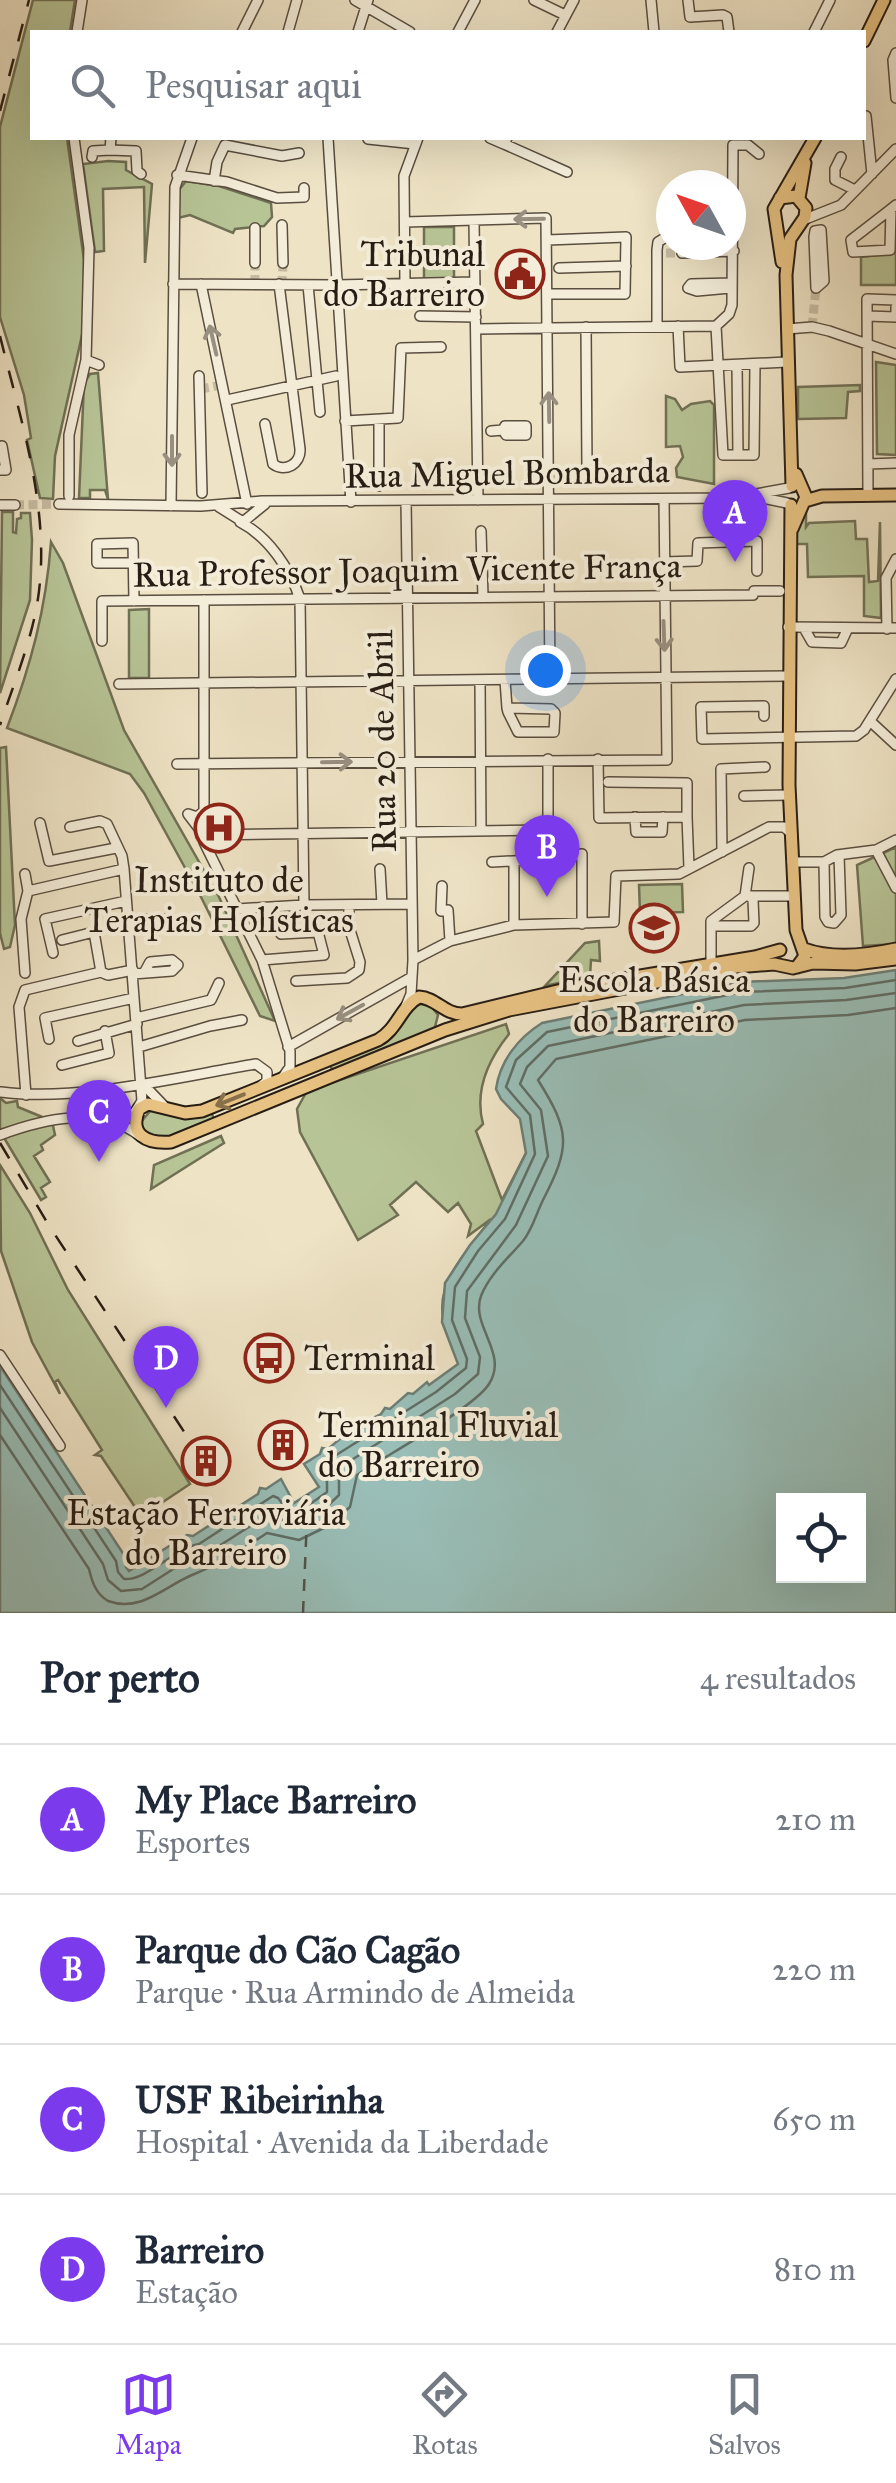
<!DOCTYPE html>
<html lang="pt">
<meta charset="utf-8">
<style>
:root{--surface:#fff;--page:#f2f2f3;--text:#1f2937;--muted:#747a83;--line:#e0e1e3;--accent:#7c3aed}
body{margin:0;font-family:"IM FELL Great Primer",serif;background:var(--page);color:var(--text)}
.controls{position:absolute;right:30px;bottom:30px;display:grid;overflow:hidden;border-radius:0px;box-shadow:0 10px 40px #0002}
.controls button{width:90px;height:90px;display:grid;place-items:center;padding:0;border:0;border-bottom:2px solid var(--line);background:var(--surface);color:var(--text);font:50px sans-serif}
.compass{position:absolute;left:656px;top:170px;width:90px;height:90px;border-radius:50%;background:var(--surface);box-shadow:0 10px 40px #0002;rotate:310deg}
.you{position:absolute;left:545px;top:670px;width:35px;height:35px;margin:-25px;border:8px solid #fff;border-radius:50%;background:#1a73e8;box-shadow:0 0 0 15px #1a73e833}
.badge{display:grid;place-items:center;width:65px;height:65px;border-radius:50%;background:var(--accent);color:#fff;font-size:32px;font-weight:700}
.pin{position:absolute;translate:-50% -82px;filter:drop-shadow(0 2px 5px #0008)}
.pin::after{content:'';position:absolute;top:52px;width:35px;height:30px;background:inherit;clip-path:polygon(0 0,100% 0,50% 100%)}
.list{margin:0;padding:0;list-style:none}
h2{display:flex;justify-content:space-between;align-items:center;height:130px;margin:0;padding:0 40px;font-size:42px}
h2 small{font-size:32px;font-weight:400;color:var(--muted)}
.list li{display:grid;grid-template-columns:65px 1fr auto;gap:30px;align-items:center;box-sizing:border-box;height:150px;padding:0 40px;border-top:2px solid var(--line)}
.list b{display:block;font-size:38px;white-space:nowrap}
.list p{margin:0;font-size:32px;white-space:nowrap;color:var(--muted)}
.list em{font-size:32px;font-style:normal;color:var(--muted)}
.icon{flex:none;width:55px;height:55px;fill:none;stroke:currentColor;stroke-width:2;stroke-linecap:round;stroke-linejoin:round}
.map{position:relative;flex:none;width:896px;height:1613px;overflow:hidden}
.search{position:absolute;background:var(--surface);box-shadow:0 10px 40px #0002;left:30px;right:30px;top:30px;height:110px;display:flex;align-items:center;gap:25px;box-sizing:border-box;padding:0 35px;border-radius:0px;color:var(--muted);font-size:38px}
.sheet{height:730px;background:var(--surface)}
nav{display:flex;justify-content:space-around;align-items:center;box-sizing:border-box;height:140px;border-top:2px solid var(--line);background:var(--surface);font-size:28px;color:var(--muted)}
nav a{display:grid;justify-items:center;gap:5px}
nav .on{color:var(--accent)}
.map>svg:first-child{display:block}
.green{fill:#b7c496;stroke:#707055;stroke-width:2.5}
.water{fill:#99beb7;stroke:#6c7e76;stroke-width:2.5;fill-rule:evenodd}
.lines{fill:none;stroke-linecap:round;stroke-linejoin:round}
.shore{stroke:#606e66;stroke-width:2.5}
.ferry{stroke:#50554d;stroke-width:2.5;stroke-dasharray:12 10;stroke-linecap:butt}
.minor-tunnel{stroke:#c6bba2;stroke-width:9;stroke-dasharray:9 4.5;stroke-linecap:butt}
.minor-casing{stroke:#5a4e40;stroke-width:12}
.major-casing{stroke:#281d14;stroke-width:15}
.minor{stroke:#f4edd9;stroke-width:9}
.major{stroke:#e7c282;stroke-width:11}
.rail{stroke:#281d14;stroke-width:2.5;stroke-dasharray:18 18;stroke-linecap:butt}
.oneway{stroke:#988f80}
.oneway2{stroke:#88704b}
.labels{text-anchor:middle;stroke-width:8;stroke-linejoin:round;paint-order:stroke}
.poi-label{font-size:35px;fill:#281d14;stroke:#f4edd9}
.street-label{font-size:35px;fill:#281d14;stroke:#f4edd9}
</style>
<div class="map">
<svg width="896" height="1613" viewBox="0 0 896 1613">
<rect width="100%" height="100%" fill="#eee3c5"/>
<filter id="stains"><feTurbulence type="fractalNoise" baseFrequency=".002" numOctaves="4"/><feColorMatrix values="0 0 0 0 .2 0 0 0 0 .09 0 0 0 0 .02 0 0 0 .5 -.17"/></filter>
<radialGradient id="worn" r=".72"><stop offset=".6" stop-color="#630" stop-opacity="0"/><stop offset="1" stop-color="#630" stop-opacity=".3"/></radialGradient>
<!-- green -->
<path class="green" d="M33 0H75L70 32H32V138H67L84 260V326L55 456 53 499 40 498 27 440 31 438 24 395 0 317V127Z
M108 161 126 162V170L152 184 145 263 144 187 103 189 104 251 95 252 83 164Z
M186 181 219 186 271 203 272 217 264 226 235 229 233 233 190 215 178 218 179 190Z
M424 227H454V280L424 281Z
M896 248V285H861V257L895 253Z
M876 362 896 365V455L877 454Z
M98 373 108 499 105 490H90V498H79L84 383 90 374Z
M860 385V391L848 392 846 418 798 419V387Z
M666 396 675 399 682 410 691 404 710 401 714 405V484L677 477 676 468 683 457 680 446 666 447Z
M806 511V527L809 523 855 521 856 539H867L869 582 878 581 880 522 881 618 864 616V576L808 577 807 544H796V512Z
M2 512H13V532L16 533 17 519 21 518V513H30L32 540 30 600 0 693Z
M51 542 63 563 124 730 219 897 275 1021 260 1016 201 897 144 793 130 774 7 728C31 665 46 609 51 542Z
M149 609V678H129V610Z
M6 747 15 925 10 947 4 949 0 933V748Z
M896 847V944L863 946 857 865Z
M682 884 683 912 640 913 639 885Z
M599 941 600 961 591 960 590 976 545 986 585 943Z
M419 1004 431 1006 438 1015 435 1027 427 1034 333 1073 330 1064C350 1056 375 1050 392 1036 404 1027 407 1013 419 1004Z
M506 1024 509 1034C488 1060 474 1090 483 1124L476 1131 502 1200 526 1153 460 1355C419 1298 457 1265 491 1219L468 1236 471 1224 458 1203 448 1212 416 1182 390 1205 398 1215 358 1240 300 1132 297 1109 307 1091Z
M0 1098 6 1103 17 1101 18 1107 52 1121 55 1135 41 1145 43 1150 34 1156 50 1182 41 1188 46 1197 41 1200 0 1131Z
M151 1110 211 1112 215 1121C192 1129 163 1147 142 1129L141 1122Z
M221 1136 224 1143 151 1189 154 1165Z
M0 1165 30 1213 68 1290 190 1484 145 1514 139 1513 101 1456 95 1455 102 1450 58 1380 55 1382 60 1394 32 1342 1 1251Z"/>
<!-- water -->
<path class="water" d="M896 970V1613H0V1366L130 1564 126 1567 129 1571 187 1535 193 1536 258 1494 260 1488 266 1489 281 1479 294 1503 319 1487 304 1464 320 1454 322 1448 328 1449 347 1433 358 1430 361 1424 381 1414 385 1408 390 1409 408 1393 413 1394 427 1382 429 1385 458 1364 442 1322 445 1283 470 1245 496 1214 526 1153 520 1119 501 1099 496 1089C500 1061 518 1038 542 1023L741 982 844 978ZM784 1500H858V1576H784Z"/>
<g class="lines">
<!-- shore -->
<path class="shore" d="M0 1385 116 1561 118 1572 124 1579C146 1581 174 1549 199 1544L273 1496 278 1498 288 1511 299 1512 327 1492V1482L320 1469 322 1464 436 1392 466 1368 467 1359 452 1320 455 1287 478 1251 505 1219 535 1154 530 1115 506 1087 516 1060 547 1032 742 992 845 988 896 980
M0 1408 103 1564 108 1580 121 1591 142 1589 189 1559 205 1555 269 1514 295 1525 320 1513 339 1495V1468L455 1394 478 1374 480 1357 465 1318 467 1291 516 1225 548 1156 541 1110 520 1084 527 1067 548 1046 744 1005 846 1000 896 993
M0 1435 89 1569C92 1582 96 1594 108 1601 141 1613 165 1586 192 1575 219 1564 243 1549 267 1533L299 1540 328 1526 350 1507 357 1475C385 1456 474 1408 489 1384 509 1353 470 1326 481 1296 489 1275 509 1257 523 1241 533 1228 536 1214 543 1200 571 1146 570 1131 538 1080L556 1059 745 1020 848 1015 896 1008"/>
<!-- ferry -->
<path class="ferry" d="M303 1613 308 1494"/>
<!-- minor-tunnel -->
<path class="minor-tunnel" d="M666 253H682
M255 284V263
M282 285 283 263
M812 327 816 288
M200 389 223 385
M15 505 59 504"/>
<!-- minor casing -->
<g class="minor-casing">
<path id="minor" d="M355 0 410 32
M534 0 565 15
M651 0 654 32
M688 0 690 17 723 15 727 17 729 32
M77 32 82 0
M242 32 258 0
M288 32 297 0
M358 32 368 0
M458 32 475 0
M557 32 574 0
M814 32 830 0
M896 53 893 60 896 98
M866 116 872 174
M74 138 89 248 86 360 99 365
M111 138 110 150 136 151 137 171 141 174
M328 138 351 502
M490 138 504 144 507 138
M368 139 415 144
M504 144 567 172
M92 157 93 151 110 150
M841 157 835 169V180L855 190
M177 175 227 182 277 198 304 197V188
M214 181 217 162 225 145 282 156 299 153
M891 209 890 250 853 252 851 240 891 209 896 205
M803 220 841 205 896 149
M474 221 478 500
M405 222 546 218 550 680
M282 225 283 263
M821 230 824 281 816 288 814 237 815 231Z
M547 240 626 237 625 294H547
M682 253 734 251
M255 263V228
M559 268 626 266
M173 284 336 285 475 282
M201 284 247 504
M405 284 404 176 418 138
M308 285 320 412
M730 288 697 291 688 288 691 284 731 283
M420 316 476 317
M867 316 896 317V307
M657 326V250L658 242 666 237
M678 326 680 367 787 362
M716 326 723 455H754L755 364
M716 326 729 314 732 305 733 145H748L759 154
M586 327 587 469
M477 329 716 326
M787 329 812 327 829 331 896 354
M737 365 738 455
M199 376 202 493
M227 400 336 376
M345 421 398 418 401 348 441 347
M379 421V486
M265 424 273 464C285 473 301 464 300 449L279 284
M491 431 503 430 506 435H526V426H505L503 430
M868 464 896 463
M0 470H6L2 446
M748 495 787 503
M69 496V435L86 360
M868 496 867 299 896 300
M59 504 201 506 262 501 734 498 789 488
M0 505H15
M171 506 175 187 192 138
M219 507 243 522 265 504
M240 522C269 537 290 569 300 599L304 905
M481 531 483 597
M664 562 697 561 698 543 757 541V571
M133 563H97V544L133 543 134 601
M204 600V842L262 960 290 1051V1067L283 1077
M788 627 896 628
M804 628 812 642 841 643 848 628
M887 629 886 578 896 559
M102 641V601L753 595 754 591H780
M480 680 481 830
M505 680 507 708 508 712 518 732H554L555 713 551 709 507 708
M119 684 789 676
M764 716V706L701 707 702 739 856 736 864 730 896 679
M870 721 896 745
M598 759 599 818 687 817V783L608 782
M177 764 667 760 664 499
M744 796 790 795
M204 811 197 817 188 814 204 835
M635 817 636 832H662L663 817
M687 817 689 868
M40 823 49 861 116 848
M70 827 100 821 107 824 122 856 124 869 142 1101 135 1112 106 1121
M204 835 548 830V759
M876 850 896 888
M722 852 721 769 765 767
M492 862 553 859 582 854V924
M792 862H824L837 855 876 850 896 840
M824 862 825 917 828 922 834 923 841 915 839 855
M380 869 382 904
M25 874 28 891 124 869
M442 886 441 911 448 910 450 941
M745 896 749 868
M237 909 304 905 412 904
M128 919H169
M514 925V861
M711 926H751L754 923 753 900 750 896
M53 953 45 919 126 901
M262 960 324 955 318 932 281 934
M413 960 450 941 514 925 614 922 616 876 679 874 769 827H784L791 833
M711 962V921L745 896H789
M101 972 108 975 133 970
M25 973 21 919 28 891
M133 974 172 971 178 965 172 960 150 962 144 973
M296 981 347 978 359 970 360 962 349 927V905
M406 1006 411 994 413 960 406 501
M136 1018 211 1000 219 983
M49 1039 45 1018 134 998
M78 1041 137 1024
M139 1047 210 1026 242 1020
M288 1047 412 977
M62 1065 109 1053 105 1031
M142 1083 164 1106
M1 1092C79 1102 178 1077 256 1064L267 1072V1081L261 1086
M26 1095 19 1007 25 990 101 972 94 932 62 940
M0 1135C43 1119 100 1105 140 1136
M0 1355 60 1446"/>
</g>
<!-- major casing -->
<g class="major-casing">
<path id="major" d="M864 41 884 0
M780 198 796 196 806 208 805 217 790 239 786 275 792 486
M799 198 805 163
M782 262 774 209 815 138
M805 501 822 496 896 495
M791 505 789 785 796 930 805 956 797 967
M792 529 806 497 796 474
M804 949C831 959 868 955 896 949
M780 950 755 957 574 987 462 1014C444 1014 436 998 419 997 400 1007 398 1029 378 1040L202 1111 185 1113 148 1104 139 1109C128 1135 147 1144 171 1142L445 1030 509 1010 736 967 774 964 793 968 813 963 855 964 896 959"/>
</g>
<!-- minor -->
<use href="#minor" class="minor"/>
<!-- major -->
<use href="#major" class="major"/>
<!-- rail -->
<path class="rail" d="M0 111 29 0
M0 336C22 426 55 522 35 615 27 652 12 689 0 725
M0 1143 48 1224 198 1453"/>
</g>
<!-- one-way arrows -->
<defs><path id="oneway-shaft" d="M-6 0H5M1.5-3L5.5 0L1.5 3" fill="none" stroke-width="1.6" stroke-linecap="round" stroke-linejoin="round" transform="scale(2.5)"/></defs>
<g class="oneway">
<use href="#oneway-shaft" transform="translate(529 219) rotate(179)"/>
<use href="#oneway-shaft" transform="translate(213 340) rotate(-103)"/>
<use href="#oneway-shaft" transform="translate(549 407) rotate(-91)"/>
<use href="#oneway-shaft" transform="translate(172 451) rotate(90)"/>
<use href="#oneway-shaft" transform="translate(664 636) rotate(88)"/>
<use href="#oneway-shaft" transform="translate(337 762) rotate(-1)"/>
<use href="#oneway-shaft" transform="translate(350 1012) rotate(151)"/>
</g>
<use class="oneway2" href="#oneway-shaft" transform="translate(230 1100) rotate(158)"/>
<!-- icons -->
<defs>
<g id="civic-ring" transform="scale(2.5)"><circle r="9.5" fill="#f4edd9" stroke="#8f2418" stroke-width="1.5"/><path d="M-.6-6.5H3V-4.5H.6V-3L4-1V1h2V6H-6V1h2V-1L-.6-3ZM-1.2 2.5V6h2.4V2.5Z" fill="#8f2418"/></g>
<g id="hospital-ring" transform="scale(2.5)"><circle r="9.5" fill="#f4edd9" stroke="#8f2418" stroke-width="1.5"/><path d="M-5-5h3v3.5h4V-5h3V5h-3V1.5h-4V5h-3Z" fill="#8f2418"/></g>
<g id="school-ring" transform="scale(2.5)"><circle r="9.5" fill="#f4edd9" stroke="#8f2418" stroke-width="1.5"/><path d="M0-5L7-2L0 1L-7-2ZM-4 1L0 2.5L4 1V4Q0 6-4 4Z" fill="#8f2418"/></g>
<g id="bus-ring" transform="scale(2.5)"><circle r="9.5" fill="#f4edd9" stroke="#8f2418" stroke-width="1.5"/><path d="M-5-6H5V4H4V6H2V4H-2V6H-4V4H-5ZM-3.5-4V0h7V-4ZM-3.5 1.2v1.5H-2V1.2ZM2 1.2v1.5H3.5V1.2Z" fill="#8f2418"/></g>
<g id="building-ring" transform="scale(2.5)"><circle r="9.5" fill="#f4edd9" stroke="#8f2418" stroke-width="1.5"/><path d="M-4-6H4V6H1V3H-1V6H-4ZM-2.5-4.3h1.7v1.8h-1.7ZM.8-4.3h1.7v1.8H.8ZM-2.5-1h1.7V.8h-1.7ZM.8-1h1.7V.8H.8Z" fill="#8f2418"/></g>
</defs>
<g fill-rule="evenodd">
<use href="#civic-ring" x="520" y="274"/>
<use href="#hospital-ring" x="219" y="828"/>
<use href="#school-ring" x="654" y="928"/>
<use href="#bus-ring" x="269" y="1358"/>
<use href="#building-ring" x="283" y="1445"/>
<use href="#building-ring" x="206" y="1461"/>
</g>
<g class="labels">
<!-- poi labels -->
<g class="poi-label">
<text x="485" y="266" text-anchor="end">Tribunal<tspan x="485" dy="40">do Barreiro</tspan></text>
<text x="219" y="892">Instituto de<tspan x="219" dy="40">Terapias Holísticas</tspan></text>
<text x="654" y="992">Escola Básica<tspan x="654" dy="40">do Barreiro</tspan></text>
<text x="304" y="1370" text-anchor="start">Terminal</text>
<text x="318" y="1437" text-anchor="start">Terminal Fluvial<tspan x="318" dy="40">do Barreiro</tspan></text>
<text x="206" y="1525">Estação Ferroviária<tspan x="206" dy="40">do Barreiro</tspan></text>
</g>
<!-- street labels -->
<g class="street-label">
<text transform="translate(507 473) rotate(-1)" y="12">Rua Miguel Bombarda</text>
<text transform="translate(407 570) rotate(-1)" y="12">Rua Professor Joaquim Vicente França</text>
<text transform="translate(382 741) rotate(-91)" y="12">Rua 20 de Abril</text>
</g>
</g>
<rect width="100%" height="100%" filter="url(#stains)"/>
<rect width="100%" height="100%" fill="url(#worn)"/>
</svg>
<div class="controls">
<button><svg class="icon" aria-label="locate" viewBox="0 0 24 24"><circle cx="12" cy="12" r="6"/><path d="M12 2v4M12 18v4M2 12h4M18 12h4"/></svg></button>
</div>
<svg class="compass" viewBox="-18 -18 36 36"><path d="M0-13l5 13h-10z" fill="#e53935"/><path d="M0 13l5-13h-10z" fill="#747a83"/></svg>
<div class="you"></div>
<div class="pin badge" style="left:735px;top:562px">A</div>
<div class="pin badge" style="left:547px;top:897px">B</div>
<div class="pin badge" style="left:99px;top:1162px">C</div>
<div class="pin badge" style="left:166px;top:1408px">D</div>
<div class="search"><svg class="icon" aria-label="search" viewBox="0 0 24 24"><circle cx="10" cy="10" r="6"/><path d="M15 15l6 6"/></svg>Pesquisar aqui</div>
</div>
<section class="sheet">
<h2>Por perto<small>4 resultados</small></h2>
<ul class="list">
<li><span class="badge">A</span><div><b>My Place Barreiro</b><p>Esportes</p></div><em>210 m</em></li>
<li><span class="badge">B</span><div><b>Parque do Cão Cagão</b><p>Parque · Rua Armindo de Almeida</p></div><em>220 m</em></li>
<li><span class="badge">C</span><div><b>USF Ribeirinha</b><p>Hospital · Avenida da Liberdade</p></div><em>650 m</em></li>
<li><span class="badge">D</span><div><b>Barreiro</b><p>Estação</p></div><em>810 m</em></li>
</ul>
</section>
<nav>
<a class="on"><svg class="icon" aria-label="map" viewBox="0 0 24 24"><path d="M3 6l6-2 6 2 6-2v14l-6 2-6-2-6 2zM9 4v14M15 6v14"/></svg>Mapa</a>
<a><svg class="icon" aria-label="directions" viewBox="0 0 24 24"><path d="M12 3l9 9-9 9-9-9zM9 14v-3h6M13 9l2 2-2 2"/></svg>Rotas</a>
<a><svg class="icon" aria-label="saved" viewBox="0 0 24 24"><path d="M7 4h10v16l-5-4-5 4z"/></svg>Salvos</a>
</nav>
